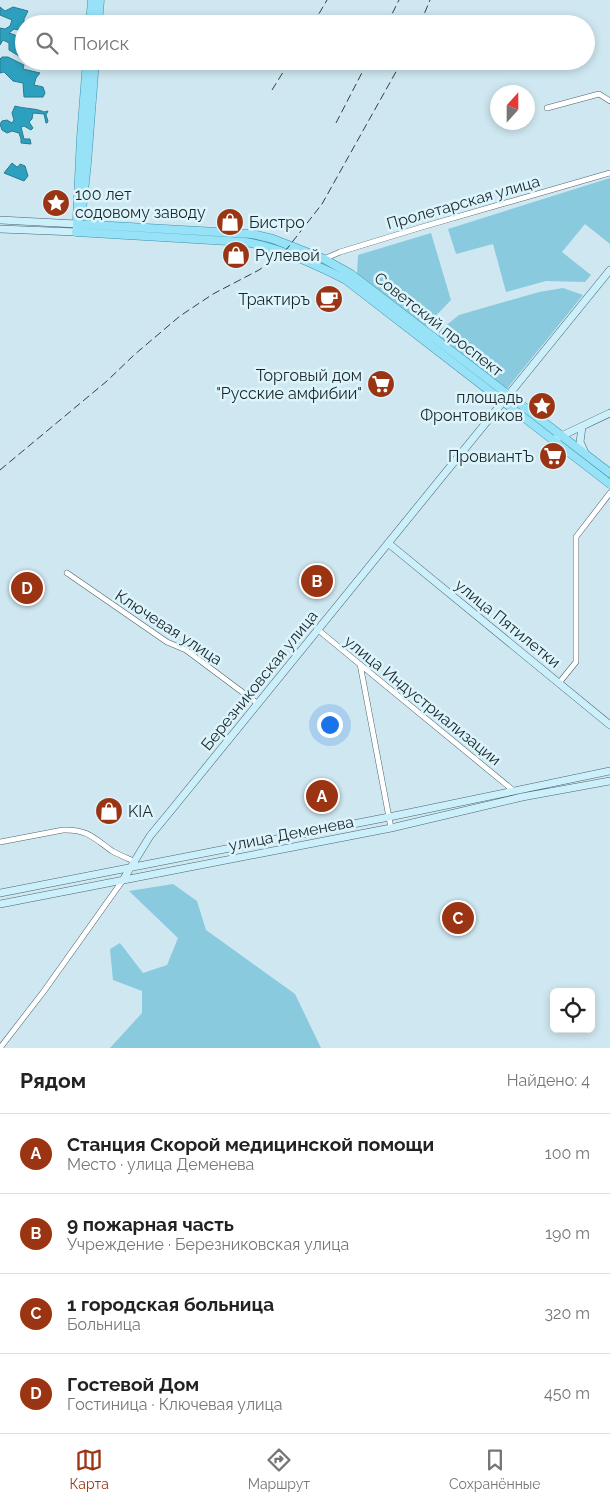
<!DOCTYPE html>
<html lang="ru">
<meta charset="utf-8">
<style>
:root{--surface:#fff;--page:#f2f2f2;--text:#222;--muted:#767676;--line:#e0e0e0;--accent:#9b3413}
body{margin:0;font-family:Raleway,sans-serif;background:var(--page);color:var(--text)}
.controls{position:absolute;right:15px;bottom:15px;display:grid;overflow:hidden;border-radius:8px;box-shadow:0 2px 8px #0003}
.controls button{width:45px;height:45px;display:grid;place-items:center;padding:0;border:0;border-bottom:1px solid var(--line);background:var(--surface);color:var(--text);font:25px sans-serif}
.compass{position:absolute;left:490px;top:85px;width:45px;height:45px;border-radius:50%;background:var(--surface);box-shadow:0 2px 8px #0003;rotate:21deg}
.you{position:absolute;left:329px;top:724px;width:18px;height:18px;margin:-12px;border:4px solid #fff;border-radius:50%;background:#1a73e8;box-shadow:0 0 0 8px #1a73e833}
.badge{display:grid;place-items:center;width:32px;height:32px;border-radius:50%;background:var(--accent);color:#fff;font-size:16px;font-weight:700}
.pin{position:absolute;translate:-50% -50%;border:2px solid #fff;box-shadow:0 1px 5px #0006}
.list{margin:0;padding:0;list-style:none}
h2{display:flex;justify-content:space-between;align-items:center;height:65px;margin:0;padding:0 20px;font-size:21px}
h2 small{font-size:16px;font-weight:400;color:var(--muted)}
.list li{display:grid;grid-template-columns:32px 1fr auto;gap:15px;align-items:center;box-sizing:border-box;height:80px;padding:0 20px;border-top:1px solid var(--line)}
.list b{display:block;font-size:19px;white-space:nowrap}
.list p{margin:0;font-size:16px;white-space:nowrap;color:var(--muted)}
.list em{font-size:16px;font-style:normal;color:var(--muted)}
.icon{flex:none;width:28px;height:28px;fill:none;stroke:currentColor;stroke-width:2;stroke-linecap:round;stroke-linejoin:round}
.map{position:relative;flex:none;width:610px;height:1048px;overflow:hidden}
.search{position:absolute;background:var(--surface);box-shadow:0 2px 8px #0003;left:15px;right:15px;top:15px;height:55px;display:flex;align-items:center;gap:12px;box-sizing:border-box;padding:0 18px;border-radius:28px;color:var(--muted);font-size:19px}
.sheet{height:385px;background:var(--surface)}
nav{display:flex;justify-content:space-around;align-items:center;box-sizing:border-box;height:70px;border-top:1px solid var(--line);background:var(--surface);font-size:14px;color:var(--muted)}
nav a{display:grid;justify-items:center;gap:2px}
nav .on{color:var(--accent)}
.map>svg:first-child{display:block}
.green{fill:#8acade}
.water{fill:#2ca0be;stroke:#287b91}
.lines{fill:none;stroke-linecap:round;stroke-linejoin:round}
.street-casing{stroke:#4d626a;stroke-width:6}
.secondary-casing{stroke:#4d626a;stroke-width:8}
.primary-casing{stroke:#3f93ab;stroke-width:9}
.street{stroke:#fff;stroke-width:5}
.secondary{stroke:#cbf0fb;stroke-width:7}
.primary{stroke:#97e2f7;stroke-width:8}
.rail{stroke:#354043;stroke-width:1;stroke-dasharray:8 4;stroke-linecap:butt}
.labels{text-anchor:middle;stroke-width:5;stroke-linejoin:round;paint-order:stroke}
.poi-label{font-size:16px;fill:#1d2629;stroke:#dcf5fd;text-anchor:start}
.street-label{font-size:16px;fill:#1d2629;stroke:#dcf5fd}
</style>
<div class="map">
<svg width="610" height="1048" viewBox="0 0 610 1048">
<rect width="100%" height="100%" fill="#cfe7f0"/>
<!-- green -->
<path class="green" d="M610 178V244L585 224 562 252 591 275 585 282 546 281 506 292 493 244 456 254 448 229Z
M431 233 451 300 425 327 357 274 358 255Z
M563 288 583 295 506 390 439 339V331L459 315 539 292Z
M173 884 197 901 206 930 295 994 321 1048H110L142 1013V991L113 980 110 949 120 943 143 973 167 965 178 938 129 891Z"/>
<!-- water -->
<path class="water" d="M0 7 5 11 13 7 28 11 24 19V31L14 29 9 33 15 35 21 46 24 45V59L9 50V43L3 40 0 45V28L5 29 10 26 12 20 0 15Z
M2 57H8L24 65 23 69 40 73 36 78 34 85 43 87 45 93 43 97H24L23 83 13 81 4 72 0 73V59Z
M15 106C25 109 36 108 44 112L48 111 46 115 48 121 47 123H46L44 114 33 113 32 119 29 122 33 128 31 130 24 126 21 127 24 139H30L31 144 21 143V139L19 133 12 131 7 133 2 130 0 124 2 121 7 120 12 123 14 120 12 113Z
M12 163 17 167 19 166 20 164 25 166 28 176 24 181 4 173Z"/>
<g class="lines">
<!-- street casing -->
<g class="street-casing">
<path id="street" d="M547 108 599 94 610 101
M324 259 340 252 422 227 610 173
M67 573 167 642 186 650 257 703
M317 629 514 791
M360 664 391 828
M559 683 576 662V537L610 493
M0 842 63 830C87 829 94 838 112 851 119 855 127 858 134 861
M0 1048 44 991 123 880"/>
</g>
<!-- secondary casing -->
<g class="secondary-casing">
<path id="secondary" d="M0 220 77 224 76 232 0 229
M582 427 580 442 585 453
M553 440 610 413
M388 543 610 725
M123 880 150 836 169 813 610 270
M0 893 389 817 610 771
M0 904 391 828 522 797 610 781"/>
</g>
<!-- primary casing -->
<g class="primary-casing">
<path id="primary" d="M90 24 92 0
M98 24 100 0
M77 219 81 137 87 61
M77 224 252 234 273 239 324 259 351 274 610 473
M77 224 82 210 87 163 95 61
M76 232 245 242C278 247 317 265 346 280L610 484"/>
</g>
<!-- street -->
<use href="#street" class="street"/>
<!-- secondary -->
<use href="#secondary" class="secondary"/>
<!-- primary -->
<use href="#primary" class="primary"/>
<!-- rail -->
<path class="rail" d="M313 24 327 0
M387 24 399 0
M420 24 430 0
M272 90 290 61
M336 123 368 61
M0 470 107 381 134 355 180 316 213 294 259 270 286 250 322 204 402 61"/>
</g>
<!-- icons -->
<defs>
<g id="sight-disc" transform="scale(1.4375)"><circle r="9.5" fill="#9b3413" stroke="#dcf5fd"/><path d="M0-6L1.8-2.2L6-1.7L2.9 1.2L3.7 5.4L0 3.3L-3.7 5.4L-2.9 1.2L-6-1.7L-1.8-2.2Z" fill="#fff"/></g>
<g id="shop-disc" transform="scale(1.4375)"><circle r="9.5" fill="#9b3413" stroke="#dcf5fd"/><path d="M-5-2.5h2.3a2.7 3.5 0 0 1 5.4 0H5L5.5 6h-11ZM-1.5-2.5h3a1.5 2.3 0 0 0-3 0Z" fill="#fff"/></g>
<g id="cafe-disc" transform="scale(1.4375)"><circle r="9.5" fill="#9b3413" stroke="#dcf5fd"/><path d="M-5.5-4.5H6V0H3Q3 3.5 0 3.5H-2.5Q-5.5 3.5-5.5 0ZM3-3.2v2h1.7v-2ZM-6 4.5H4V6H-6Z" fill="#fff"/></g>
<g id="supermarket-disc" transform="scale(1.4375)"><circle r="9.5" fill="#9b3413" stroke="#dcf5fd"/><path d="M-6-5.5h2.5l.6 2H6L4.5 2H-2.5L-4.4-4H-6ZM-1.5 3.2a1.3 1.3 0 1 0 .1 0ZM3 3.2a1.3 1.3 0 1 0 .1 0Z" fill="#fff"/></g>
</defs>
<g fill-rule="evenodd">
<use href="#sight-disc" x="56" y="203"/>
<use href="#shop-disc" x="230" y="222"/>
<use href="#shop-disc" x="236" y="255"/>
<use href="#cafe-disc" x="329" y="299"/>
<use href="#supermarket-disc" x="381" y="384"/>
<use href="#sight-disc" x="542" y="406"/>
<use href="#supermarket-disc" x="553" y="456"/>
<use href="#shop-disc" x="109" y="811"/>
</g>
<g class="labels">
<!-- poi labels -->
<g class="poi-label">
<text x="75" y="200">100 лет<tspan x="75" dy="18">содовому заводу</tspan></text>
<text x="249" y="228">Бистро</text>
<text x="255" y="261">Рулевой</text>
<text x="310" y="305" text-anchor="end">Трактиръ</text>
<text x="362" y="381" text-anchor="end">Торговый дом<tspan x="362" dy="18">"Русские амфибии"</tspan></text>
<text x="523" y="403" text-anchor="end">площадь<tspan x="523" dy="18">Фронтовиков</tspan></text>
<text x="534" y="462" text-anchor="end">ПровиантЪ</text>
<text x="128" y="817">KIA</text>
</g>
<!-- street labels -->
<g class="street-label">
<text transform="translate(463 202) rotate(-16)" y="6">Пролетарская улица</text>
<text transform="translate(439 324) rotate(38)" y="6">Советский проспект</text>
<text transform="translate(508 623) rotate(39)" y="6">улица Пятилетки</text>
<text transform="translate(169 627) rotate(33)" y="6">Ключевая улица</text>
<text transform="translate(259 680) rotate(-51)" y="6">Березниковская улица</text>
<text transform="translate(423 700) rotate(39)" y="6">улица Индустриализации</text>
<text transform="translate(291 833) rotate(-11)" y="6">улица Деменева</text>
</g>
</g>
</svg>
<div class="controls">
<button><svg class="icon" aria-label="locate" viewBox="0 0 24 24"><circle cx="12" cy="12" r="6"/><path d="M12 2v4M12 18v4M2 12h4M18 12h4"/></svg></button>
</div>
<svg class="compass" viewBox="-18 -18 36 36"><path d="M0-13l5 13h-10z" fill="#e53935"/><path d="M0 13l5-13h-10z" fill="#767676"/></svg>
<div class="you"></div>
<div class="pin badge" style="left:322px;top:796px">A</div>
<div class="pin badge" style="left:317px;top:581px">B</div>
<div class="pin badge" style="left:458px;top:918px">C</div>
<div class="pin badge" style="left:27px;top:588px">D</div>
<div class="search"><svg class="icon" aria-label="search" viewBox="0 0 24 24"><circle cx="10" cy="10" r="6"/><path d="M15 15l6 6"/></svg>Поиск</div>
</div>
<section class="sheet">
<h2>Рядом<small>Найдено: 4</small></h2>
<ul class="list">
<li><span class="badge">A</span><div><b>Станция Скорой медицинской помощи</b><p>Место · улица Деменева</p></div><em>100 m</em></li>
<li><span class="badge">B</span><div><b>9 пожарная часть</b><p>Учреждение · Березниковская улица</p></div><em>190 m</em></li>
<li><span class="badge">C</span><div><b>1 городская больница</b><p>Больница</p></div><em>320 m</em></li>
<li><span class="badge">D</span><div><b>Гостевой Дом</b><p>Гостиница · Ключевая улица</p></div><em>450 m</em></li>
</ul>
</section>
<nav>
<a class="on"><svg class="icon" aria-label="map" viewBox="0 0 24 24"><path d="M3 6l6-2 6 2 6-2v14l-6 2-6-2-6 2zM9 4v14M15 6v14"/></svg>Карта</a>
<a><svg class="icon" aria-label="directions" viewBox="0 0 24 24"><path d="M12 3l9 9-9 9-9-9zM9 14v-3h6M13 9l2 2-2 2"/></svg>Маршрут</a>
<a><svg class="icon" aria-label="saved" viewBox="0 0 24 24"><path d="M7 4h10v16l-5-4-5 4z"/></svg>Сохранённые</a>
</nav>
